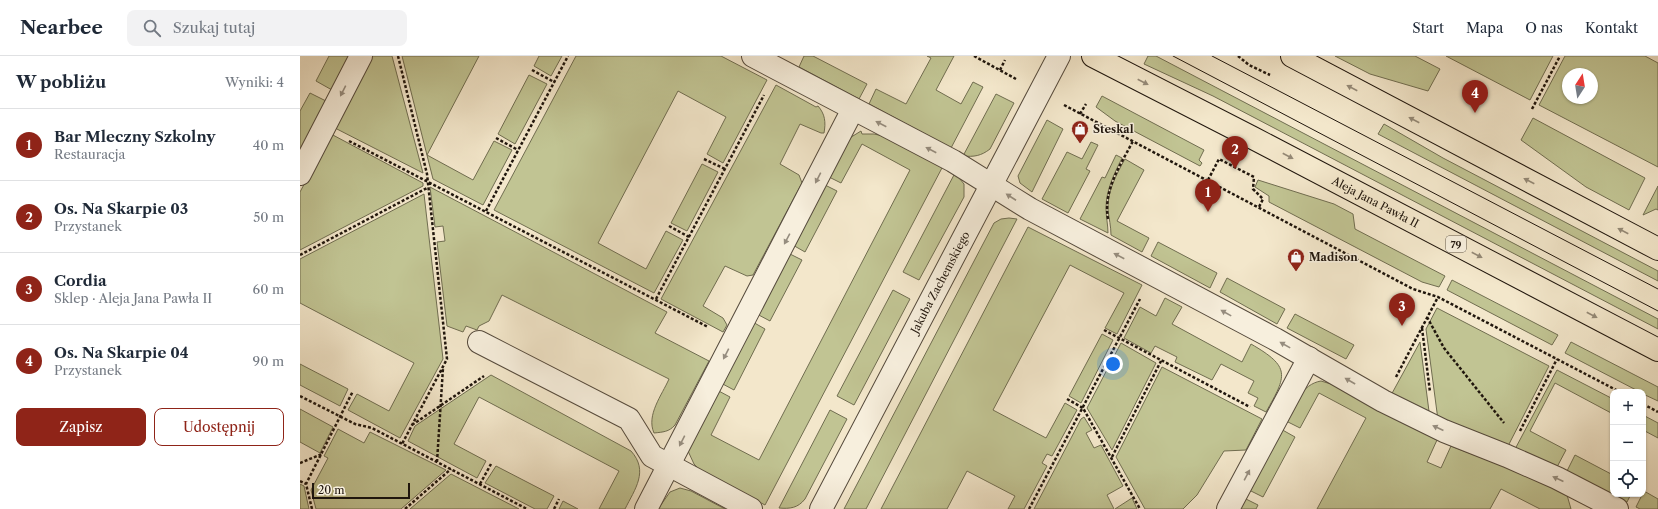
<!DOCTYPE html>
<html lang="pl">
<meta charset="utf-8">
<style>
:root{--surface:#fff;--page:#f2f2f3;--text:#1f2937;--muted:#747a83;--line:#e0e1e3;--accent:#8f2418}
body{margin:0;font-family:"Libre Caslon Text",serif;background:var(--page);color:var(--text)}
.controls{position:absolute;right:12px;bottom:12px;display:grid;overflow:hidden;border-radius:8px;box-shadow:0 1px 3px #0004}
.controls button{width:36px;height:36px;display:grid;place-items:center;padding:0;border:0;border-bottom:1px solid var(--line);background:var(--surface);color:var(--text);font:20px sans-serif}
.compass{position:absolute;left:1262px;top:12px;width:36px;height:36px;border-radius:50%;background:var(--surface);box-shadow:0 1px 3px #0004;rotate:12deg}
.scale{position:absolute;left:12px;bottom:10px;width:98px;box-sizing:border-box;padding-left:4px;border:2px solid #20160d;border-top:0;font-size:11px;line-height:14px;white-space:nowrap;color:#20160d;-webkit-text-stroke:3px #f7efdd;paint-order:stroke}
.you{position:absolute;left:813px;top:308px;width:14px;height:14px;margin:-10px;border:3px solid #fff;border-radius:50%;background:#1a73e8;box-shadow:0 0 0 6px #1a73e833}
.badge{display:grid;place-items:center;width:26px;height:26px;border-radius:50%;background:var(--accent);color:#fff;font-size:13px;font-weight:700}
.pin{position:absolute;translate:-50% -33px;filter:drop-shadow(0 1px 2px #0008)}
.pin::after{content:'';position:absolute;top:21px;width:14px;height:12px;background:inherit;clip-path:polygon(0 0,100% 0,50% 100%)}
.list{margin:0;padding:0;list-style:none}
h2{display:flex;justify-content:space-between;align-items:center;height:52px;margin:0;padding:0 16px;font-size:17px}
h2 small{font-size:13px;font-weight:400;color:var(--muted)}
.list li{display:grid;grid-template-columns:26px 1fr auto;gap:12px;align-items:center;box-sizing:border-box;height:72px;padding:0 16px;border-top:1px solid var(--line)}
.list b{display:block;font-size:15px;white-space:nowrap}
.list p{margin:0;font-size:13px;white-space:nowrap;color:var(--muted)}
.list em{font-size:13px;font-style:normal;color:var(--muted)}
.actions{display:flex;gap:8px;padding:12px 16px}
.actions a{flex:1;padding:9px 0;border:1px solid var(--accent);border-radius:8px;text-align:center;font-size:14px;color:var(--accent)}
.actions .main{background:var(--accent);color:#fff}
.icon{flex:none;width:22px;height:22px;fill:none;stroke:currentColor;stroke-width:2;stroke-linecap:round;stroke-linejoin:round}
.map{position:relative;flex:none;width:1358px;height:453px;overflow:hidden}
header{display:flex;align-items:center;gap:24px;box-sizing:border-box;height:56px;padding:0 20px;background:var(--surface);border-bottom:1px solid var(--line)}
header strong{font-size:19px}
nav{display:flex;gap:22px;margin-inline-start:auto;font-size:14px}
.search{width:280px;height:36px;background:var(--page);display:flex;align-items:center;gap:10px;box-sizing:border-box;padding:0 14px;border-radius:8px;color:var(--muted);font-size:15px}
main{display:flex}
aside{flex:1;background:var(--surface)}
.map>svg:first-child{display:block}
.green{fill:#c1c493;stroke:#706d50;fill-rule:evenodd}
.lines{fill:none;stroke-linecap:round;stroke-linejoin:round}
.minor-casing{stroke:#554a3c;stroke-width:24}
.major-casing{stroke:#20160d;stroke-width:24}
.path{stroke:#20160d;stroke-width:2.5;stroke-dasharray:3 2;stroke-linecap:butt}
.minor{stroke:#f7efdd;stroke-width:22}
.major{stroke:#f3e7cb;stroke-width:22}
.tram{stroke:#20160d;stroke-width:1}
.oneway{fill:#948976}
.oneway2{fill:#968d7f}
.labels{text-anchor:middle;stroke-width:3;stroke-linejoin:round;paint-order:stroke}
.shield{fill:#f7efdd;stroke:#60574b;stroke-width:1}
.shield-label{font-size:10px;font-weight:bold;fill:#20160d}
.poi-label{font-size:11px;font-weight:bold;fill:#20160d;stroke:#f7efdd;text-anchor:start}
.street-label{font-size:11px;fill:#20160d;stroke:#f7efdd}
</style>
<header>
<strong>Nearbee</strong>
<div class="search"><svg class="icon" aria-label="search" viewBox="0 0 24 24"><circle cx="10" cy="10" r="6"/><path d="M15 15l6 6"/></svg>Szukaj tutaj</div>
<nav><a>Start</a><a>Mapa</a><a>O nas</a><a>Kontakt</a></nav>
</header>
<main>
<aside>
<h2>W pobliżu<small>Wyniki: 4</small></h2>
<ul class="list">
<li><span class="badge">1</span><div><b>Bar Mleczny Szkolny</b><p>Restauracja</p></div><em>40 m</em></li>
<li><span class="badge">2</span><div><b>Os. Na Skarpie 03</b><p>Przystanek</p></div><em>50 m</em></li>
<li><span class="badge">3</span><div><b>Cordia</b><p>Sklep · Aleja Jana Pawła II</p></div><em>60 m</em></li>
<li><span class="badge">4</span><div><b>Os. Na Skarpie 04</b><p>Przystanek</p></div><em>90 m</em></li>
</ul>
<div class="actions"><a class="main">Zapisz</a><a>Udostępnij</a></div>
</aside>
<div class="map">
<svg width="1358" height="453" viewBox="0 0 1358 453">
<rect width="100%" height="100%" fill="#f3e7cb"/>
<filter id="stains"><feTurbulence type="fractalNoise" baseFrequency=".005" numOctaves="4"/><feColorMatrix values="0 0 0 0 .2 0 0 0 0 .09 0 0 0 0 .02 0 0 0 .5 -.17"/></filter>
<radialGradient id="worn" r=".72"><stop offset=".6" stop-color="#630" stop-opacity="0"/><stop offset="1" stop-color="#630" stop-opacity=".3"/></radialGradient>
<!-- green -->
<path class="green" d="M29 0H50L32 34 16 25Z
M71 0H92L123 117 33 71Z
M102 0H179L127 99 173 124 194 85 212 94 183 149 133 123Z
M239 0H262L251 20 234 10Z
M276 0H421L467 24 423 107 407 98 426 61 378 35 298 187 346 213 366 175 383 184 354 237 194 154Z
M504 0H513L567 28 559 43 499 11Z
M627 0H654L636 34 661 48 673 26 683 31 651 92 569 48 576 33 606 48 631 2Z
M848 0H856L1358 263V273L913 40 844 8Z
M1035 0H1115L1140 13 1128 35 1070 18Z
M1146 0H1253L1230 44Z
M1265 0H1345L1358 7V111L1239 49ZM1268 18H1292V42H1268Z
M229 19 247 28 215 88 198 78Z
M476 29 516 51 518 50C525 58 526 66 524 77H521L500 68 480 108 499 119 502 127 453 219 447 220 425 210 403 250 423 262 427 269 423 276 361 243Z
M10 37 26 45 0 96V55Z
M696 38 714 47 690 93C681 100 674 101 663 100Z
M802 40 904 94 899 104 902 107 900 110 815 65 796 51Z
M1233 62 1345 122 1329 154 1286 131 1221 84Z
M747 64 763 73 732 136 720 127 718 120Z
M1084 68 1143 102 1358 215V225L1078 78Z
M561 75 562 78H574L583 80 643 110 465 449 401 415 394 408 388 395 415 333 430 341 411 379 459 404 610 114 562 88 541 127 527 120 548 83Z
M31 78 123 127V130L0 194V136Z
M791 86 798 89 786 113 790 115 768 157 742 143 767 96 782 103Z
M816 99 822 102C814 118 806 134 806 152 806 161 808 169 808 177L780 163 802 121 805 122Z
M825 103 844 114 817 165 849 182 842 196 811 179C811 171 809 162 808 154 807 136 816 119 825 103Z
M402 108 418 116 387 175 371 167Z
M655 117 664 128V141L619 224 603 216Z
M958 124 1034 148 1053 158 1055 173 1145 220 1139 231 1122 226 969 146V140L955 131Z
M523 128 537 135 505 196 491 188Z
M1358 130V154L1356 153 1343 159Z
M130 131 367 256 355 277 409 305 375 369C369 376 363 376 354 377 346 359 362 339 369 323L202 239 189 265 179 270 177 274 166 270 163 276 147 270 137 186 145 185 143 170 135 171Z
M124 138 143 303 100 382 48 354 57 338 89 355 114 307 0 247V203Z
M709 162 717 163 566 453H544L694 167 701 163Z
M728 171 842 229 817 278 805 272 824 237 770 209 693 354 746 382 765 347 777 354 752 400 747 398 742 407 747 410 724 453H708L715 440 667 415 647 453H581Z
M858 186 917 217 910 232 851 200Z
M486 196 502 204 470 265 455 257Z
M927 222 985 253 977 268 920 236Z
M1152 224 1258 279 1252 289 1147 234Z
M593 234 610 243 554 349 537 340Z
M865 242 882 251 872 268 942 306 951 288C991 311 987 319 966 356L954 350 958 342 948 337 954 325 921 308 912 324 875 306 877 301 855 290 851 297 824 282 840 251 856 260Z
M1137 252 1249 310 1207 392 1138 364 1126 273Z
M995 258 1054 289 1046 303 987 272Z
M451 265 465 273 434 334 419 326Z
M802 278 813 284 781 347 769 340Z
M1120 286 1130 363 1090 341Z
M1271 286 1358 331V345L1343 338V336H1340L1265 297Z
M821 287 856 307 812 394 787 352Z
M0 308 48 333 40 350 0 329Z
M862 311 962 363 946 394 924 395 897 439 883 453H845L816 401Z
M1257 314 1313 343V358L1255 327 1230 375 1266 394 1257 411 1214 395Z
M191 319 331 395C349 415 335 433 325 453H299L319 415 179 341 154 388 186 405 177 422 108 385 115 370Z
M1021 325 1031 328 1137 384 1127 406 1141 412 1151 390 1226 419 1267 439 1271 453H1240L1201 433 1190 453H1017L1066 362 1019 337 1000 372 984 364C994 349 1002 328 1021 325Z
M0 353 33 371 20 397 0 386Z
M530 354 547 363 505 443C498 452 490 453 479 452Z
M1343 359 1358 367V382L1343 374Z
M784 361 792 374 786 377 794 392 801 389 823 430 807 439 814 453H734L781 363Z
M979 372 995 381 963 441 947 433Z
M38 373 64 387 70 376 146 414 101 453H16L11 434 28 402 24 400Z
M1275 399 1313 419V438H1331L1327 446 1267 415Z
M196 410 254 440 247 453H235L185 427Z
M151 418 219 453H110Z
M0 428 4 430 9 453H0Z
M380 432 391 435 425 453H358L370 436Z
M1344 435 1358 443V453H1340L1336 451Z
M942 441 958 449 956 453H936Z
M832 442 837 453H815Z
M263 445 278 453H259Z"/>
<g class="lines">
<!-- minor casing -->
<g class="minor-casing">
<g id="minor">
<path d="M453 0 653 105 730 153 975 283 1083 345 1144 375 1207 400 1257 422 1317 453"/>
<path d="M0 118 61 0"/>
<path d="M179 286 329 363 352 400 451 453"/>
<path d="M346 453 553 53"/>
<path id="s1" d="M521 453 759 0"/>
<path d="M928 453 1009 302"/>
</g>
</g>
<!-- major casing -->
<g class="major-casing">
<g id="major">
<path id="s2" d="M793 0 953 82 1358 294"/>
<path d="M992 0 1358 193"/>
</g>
</g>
<!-- path -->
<path class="path" d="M98 0 127 118 147 303 102 388
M674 0 716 23
M938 0 949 9 970 19
M232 14 254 26
M700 14 705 4
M764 49 1113 233 1138 241 1320 336
M1232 53 1260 0
M780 58 786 48
M196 82 218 94
M49 85 408 271
M404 103 425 113
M908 124 919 103 954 121 953 133 963 143 959 151
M186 155 268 0
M808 163C803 134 820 110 833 85
M369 170 389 181
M0 199 127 132
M356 243 464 39
M1127 261 1144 292 1204 367
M1122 272 1130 336
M804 274 950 351
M1096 321 1138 241
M0 340 55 368 72 372 227 453
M767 343 783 352 840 453
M1343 348 1358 356
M112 369 184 320
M1220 375 1257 303
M812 401 861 305
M137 406 143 312
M0 407 22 398
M0 425 6 428
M180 428 191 408
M12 453 6 428 53 335
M105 453 151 413
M254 453 259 443
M729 453 840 243"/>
<!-- minor -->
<use href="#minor" class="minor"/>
<!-- major -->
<use href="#major" class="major"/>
<!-- tram -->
<path class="tram" d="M873 0 1358 255
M912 0 1358 233"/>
</g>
<!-- one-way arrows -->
<defs><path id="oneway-solid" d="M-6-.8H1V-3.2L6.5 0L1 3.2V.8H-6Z"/></defs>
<g class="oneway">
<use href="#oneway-solid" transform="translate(843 26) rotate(27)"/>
<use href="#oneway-solid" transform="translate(1052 32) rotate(-152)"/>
<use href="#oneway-solid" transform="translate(1114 64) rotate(-152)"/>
<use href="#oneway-solid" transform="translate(988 100) rotate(28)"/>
<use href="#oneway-solid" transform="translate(1229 125) rotate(-153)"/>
<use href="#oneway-solid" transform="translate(1323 175) rotate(-152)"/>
<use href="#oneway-solid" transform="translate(1177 199) rotate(28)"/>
<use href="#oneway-solid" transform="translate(1292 259) rotate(28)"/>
</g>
<g class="oneway2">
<use href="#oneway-solid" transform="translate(43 35) rotate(117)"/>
<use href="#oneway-solid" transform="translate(581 68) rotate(-153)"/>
<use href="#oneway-solid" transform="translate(631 94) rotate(-152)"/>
<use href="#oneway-solid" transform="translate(518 122) rotate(117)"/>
<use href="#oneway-solid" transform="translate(711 141) rotate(-147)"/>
<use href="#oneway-solid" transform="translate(487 183) rotate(118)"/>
<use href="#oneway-solid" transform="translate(819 200) rotate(-152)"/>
<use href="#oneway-solid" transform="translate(926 257) rotate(-151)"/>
<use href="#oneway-solid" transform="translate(985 289) rotate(-151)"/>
<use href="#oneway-solid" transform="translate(426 298) rotate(117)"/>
<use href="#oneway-solid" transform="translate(1050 325) rotate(-150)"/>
<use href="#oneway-solid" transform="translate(1138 372) rotate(-155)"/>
<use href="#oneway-solid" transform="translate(382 385) rotate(117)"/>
<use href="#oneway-solid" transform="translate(947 419) rotate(-62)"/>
<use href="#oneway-solid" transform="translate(1258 423) rotate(-155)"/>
</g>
<!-- icons -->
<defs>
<g id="shop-pin" transform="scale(0.9)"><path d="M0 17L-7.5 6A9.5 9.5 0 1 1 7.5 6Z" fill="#8f2418" stroke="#f7efdd"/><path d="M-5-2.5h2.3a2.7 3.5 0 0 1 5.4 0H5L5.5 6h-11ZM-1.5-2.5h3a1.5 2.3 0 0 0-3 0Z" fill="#fff"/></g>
</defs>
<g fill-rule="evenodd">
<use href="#shop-pin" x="780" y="73"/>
<use href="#shop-pin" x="996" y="201"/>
</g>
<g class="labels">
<!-- shield labels -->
<rect class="shield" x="1146" y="180" width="20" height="16" rx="3"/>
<g class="shield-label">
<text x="1156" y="192">79</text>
</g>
<!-- poi labels -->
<g class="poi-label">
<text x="793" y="77">Steskal</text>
<text x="1009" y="205">Madison</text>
</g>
<!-- street labels -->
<g class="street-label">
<text dy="4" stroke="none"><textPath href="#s2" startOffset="318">Aleja Jana Pawła II</textPath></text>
<text dy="4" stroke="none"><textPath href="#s1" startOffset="256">Jakuba Zachemskiego</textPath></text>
</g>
</g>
<rect width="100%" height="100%" filter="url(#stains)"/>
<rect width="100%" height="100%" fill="url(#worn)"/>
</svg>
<div class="controls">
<button>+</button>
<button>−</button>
<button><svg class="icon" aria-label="locate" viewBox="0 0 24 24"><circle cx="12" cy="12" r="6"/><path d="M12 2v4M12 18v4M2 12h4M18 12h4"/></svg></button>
</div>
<svg class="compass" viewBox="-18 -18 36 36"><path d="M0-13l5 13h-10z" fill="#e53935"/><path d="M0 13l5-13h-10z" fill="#747a83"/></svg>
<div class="scale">20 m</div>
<div class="you"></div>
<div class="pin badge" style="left:908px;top:156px">1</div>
<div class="pin badge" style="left:935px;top:113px">2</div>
<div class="pin badge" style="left:1102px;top:270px">3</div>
<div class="pin badge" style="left:1175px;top:57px">4</div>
</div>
</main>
